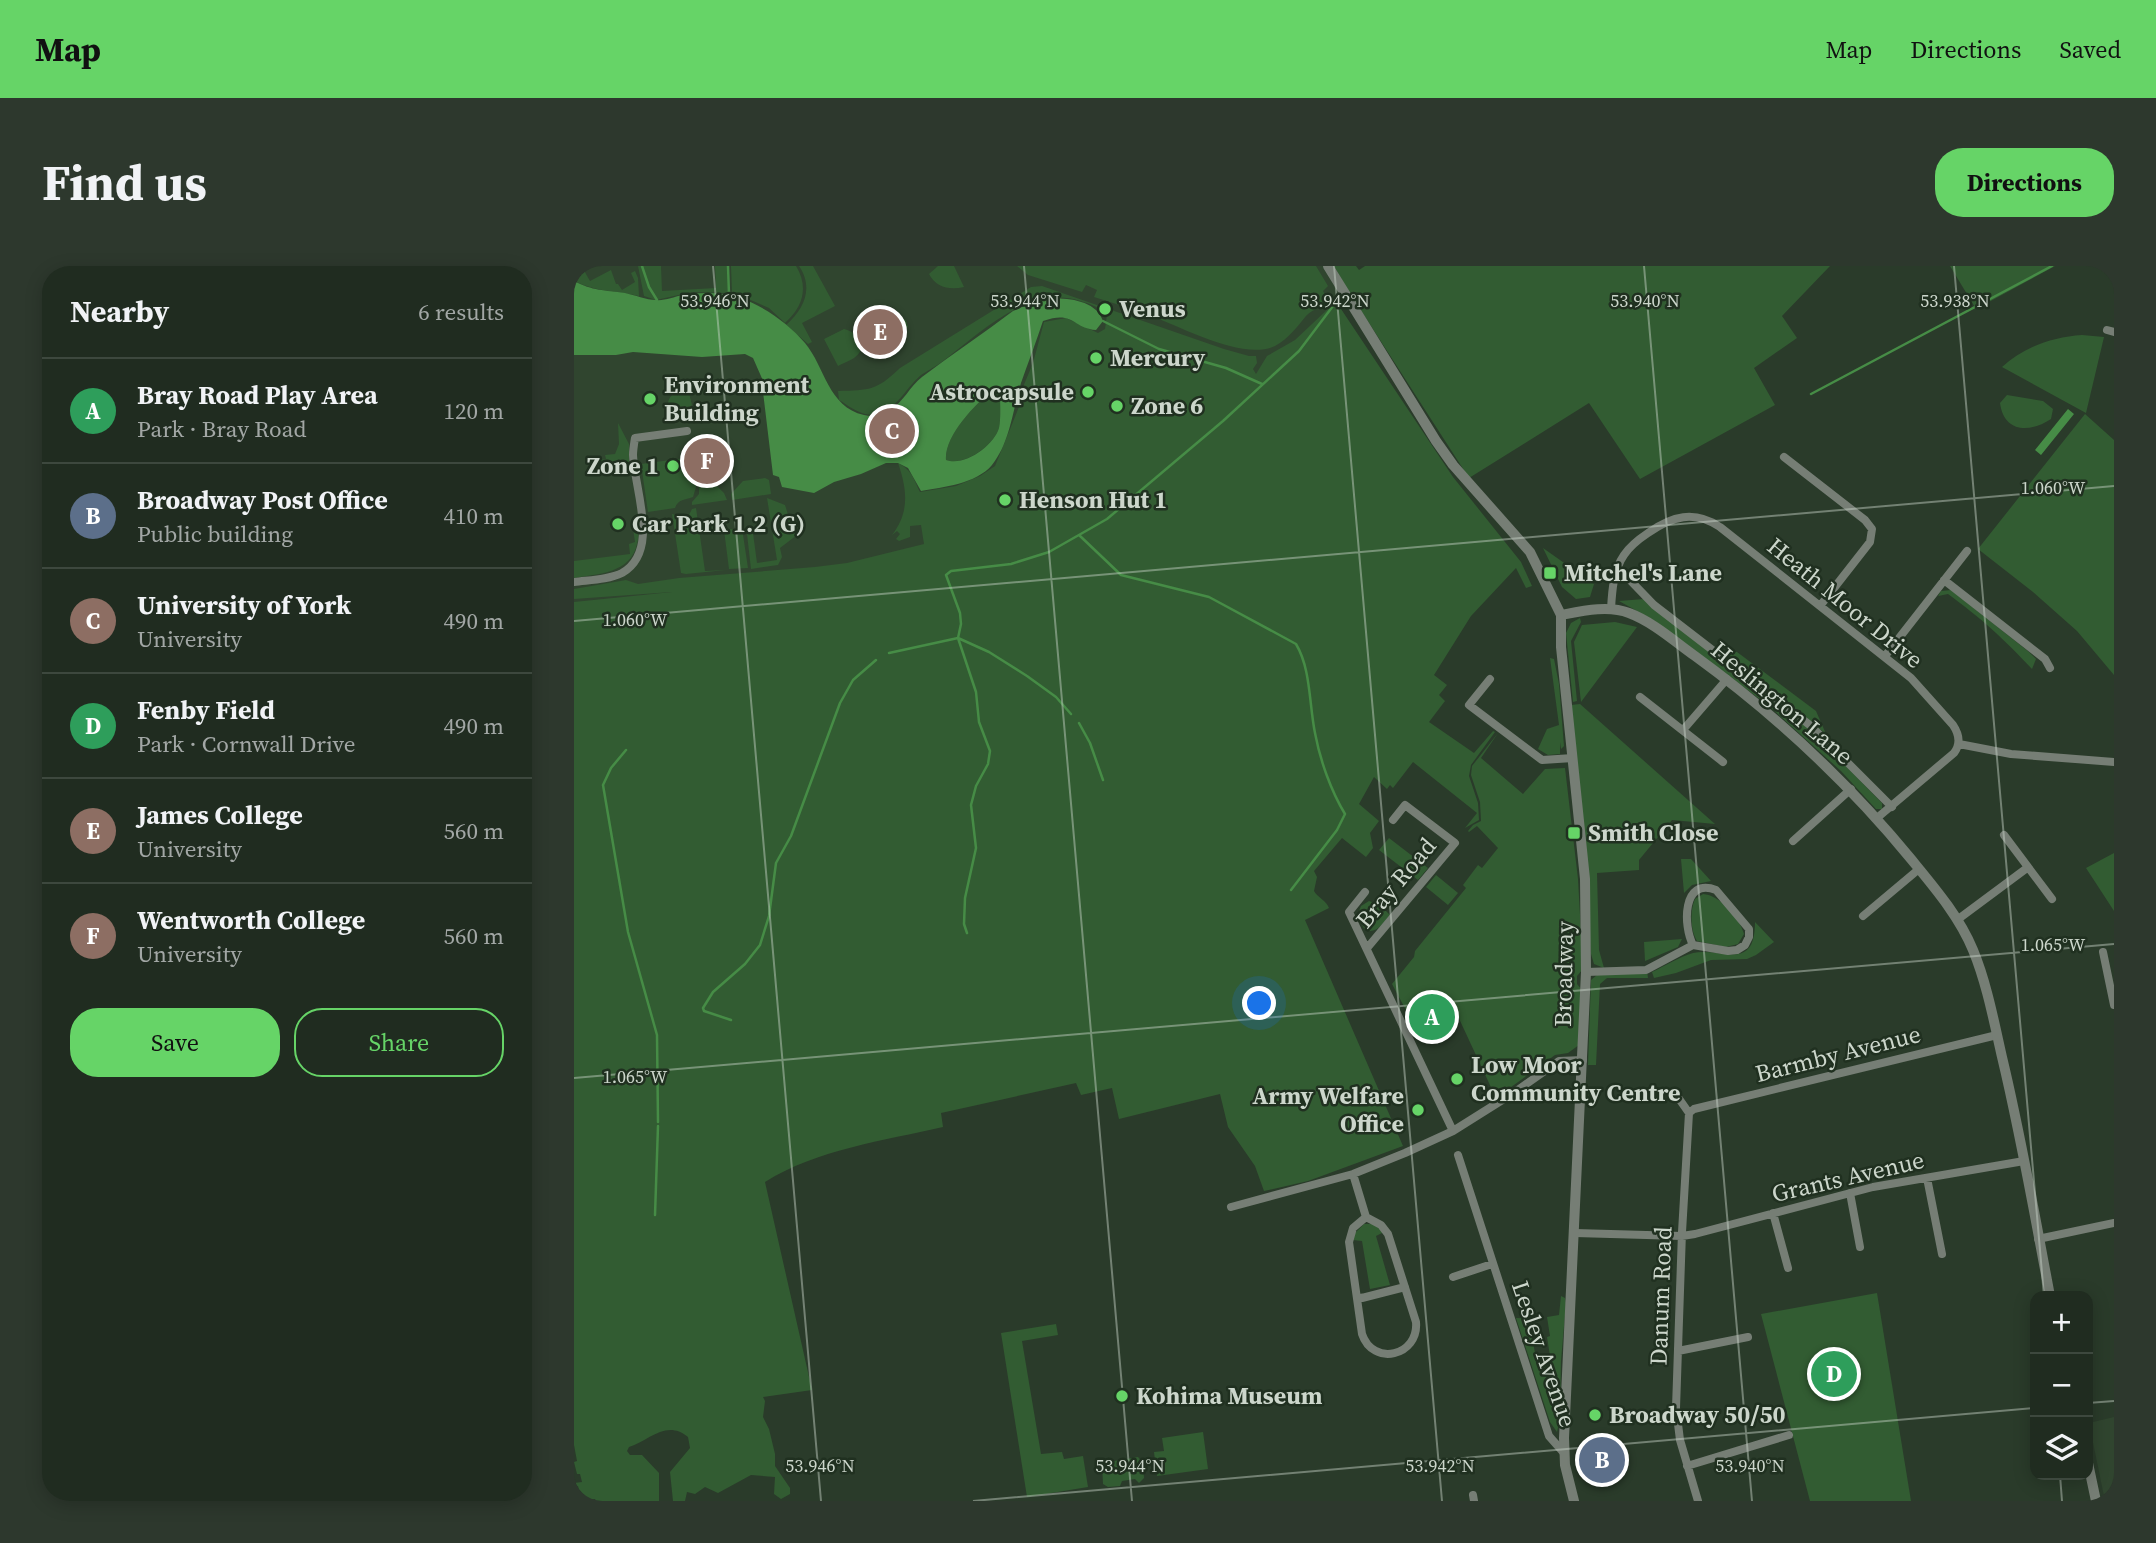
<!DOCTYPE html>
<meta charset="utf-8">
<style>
:root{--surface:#202c20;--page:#2d382d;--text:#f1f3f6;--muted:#a2a7a5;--line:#3d483e;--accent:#66d467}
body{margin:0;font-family:"Source Serif 4",serif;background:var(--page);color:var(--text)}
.controls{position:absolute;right:21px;bottom:21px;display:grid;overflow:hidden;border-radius:14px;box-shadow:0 4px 18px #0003}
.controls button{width:63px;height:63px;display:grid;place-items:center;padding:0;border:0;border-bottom:2px solid var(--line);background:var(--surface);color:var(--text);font:35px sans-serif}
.you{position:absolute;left:686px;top:738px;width:24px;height:24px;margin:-18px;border:5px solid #fff;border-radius:50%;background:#1a73e8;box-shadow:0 0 0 10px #1a73e833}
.badge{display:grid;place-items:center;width:46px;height:46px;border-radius:50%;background:var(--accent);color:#fff;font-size:23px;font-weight:700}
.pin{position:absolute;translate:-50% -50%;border:4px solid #fff;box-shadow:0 2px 7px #0006}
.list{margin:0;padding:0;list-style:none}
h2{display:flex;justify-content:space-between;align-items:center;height:91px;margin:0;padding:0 28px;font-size:30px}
h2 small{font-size:23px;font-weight:400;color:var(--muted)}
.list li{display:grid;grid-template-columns:46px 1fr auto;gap:21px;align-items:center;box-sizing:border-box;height:105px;padding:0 28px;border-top:2px solid var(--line)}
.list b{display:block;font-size:26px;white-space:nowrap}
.list p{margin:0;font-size:23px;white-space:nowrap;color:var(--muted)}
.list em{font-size:23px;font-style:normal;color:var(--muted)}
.actions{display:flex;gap:14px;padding:21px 28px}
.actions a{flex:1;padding:16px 0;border:2px solid var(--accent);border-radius:28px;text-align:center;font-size:24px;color:var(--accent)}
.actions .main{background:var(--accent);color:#111}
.icon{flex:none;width:38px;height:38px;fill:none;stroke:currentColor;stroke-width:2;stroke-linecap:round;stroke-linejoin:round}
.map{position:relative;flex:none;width:1540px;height:1235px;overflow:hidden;border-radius:28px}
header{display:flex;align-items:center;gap:42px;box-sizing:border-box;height:98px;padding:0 35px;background:var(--accent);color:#111}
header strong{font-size:33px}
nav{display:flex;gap:38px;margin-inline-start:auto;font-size:24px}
.intro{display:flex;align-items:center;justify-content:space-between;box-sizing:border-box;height:168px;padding:0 42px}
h1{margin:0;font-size:49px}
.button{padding:18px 32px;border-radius:28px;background:var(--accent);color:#111;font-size:24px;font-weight:700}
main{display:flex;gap:42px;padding:0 42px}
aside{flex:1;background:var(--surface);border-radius:28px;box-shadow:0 4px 18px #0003}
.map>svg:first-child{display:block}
.built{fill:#30452f}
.green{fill:#325c32}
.water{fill:#468c46;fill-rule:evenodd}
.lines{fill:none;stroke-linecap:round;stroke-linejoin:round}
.stream{stroke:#468c46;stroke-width:2.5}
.minor{stroke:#767e75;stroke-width:8}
.tertiary{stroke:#767e75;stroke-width:10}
.ticks{fill:none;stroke:#ccd6cb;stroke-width:2;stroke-opacity:0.45}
.poi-dot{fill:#66d467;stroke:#203020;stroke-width:2.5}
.labels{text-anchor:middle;stroke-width:5;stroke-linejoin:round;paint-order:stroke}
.poi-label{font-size:24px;font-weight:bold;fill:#ccd6cb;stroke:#203020;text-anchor:start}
.street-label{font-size:24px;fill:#ccd6cb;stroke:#203020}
.ticks-label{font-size:18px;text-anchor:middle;fill:#ccd6cb;stroke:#203020;stroke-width:5;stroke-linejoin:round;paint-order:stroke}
</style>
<header>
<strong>Map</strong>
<nav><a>Map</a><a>Directions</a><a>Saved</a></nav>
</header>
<div class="intro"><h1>Find us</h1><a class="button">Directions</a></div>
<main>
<aside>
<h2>Nearby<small>6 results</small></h2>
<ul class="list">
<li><span class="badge" style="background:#2e9e5b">A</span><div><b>Bray Road Play Area</b><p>Park · Bray Road</p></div><em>120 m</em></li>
<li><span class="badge" style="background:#5c6f8a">B</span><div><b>Broadway Post Office</b><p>Public building</p></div><em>410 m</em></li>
<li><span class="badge" style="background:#8d6e63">C</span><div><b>University of York</b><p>University</p></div><em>490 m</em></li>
<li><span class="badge" style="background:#2e9e5b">D</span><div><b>Fenby Field</b><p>Park · Cornwall Drive</p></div><em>490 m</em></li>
<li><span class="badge" style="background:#8d6e63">E</span><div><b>James College</b><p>University</p></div><em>560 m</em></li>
<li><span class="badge" style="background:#8d6e63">F</span><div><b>Wentworth College</b><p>University</p></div><em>560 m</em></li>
</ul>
<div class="actions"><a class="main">Save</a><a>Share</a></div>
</aside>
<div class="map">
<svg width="1540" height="1235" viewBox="0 0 1540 1235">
<rect width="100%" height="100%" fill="#2a3b2a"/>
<!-- built -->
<path class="built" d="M0 0H754L767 22 760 31 773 53 649 155 434 297 0 338Z
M1540 1151V1235H1531L1515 1157Z"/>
<!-- green -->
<path class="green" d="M0 0 5 3 8 1 16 15 37 4 42 18H44L48 24 61 16 57 7 61 5 64 12 65 30C42 25 22 26 0 15Z
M64 0H87L88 25 142 22 141 0H154V27L118 26 82 34 70 30Z
M157 0H222C235 21 229 41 211 57L195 42 158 26Z
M225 0H239L261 40 228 57 238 76 234 78 212 59C230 43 240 22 225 0Z
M364 0H380L390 21C376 24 362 22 355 8Z
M443 0H742L754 20 749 25 755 36C748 40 738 44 732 50 722 62 715 72 701 80 669 95 608 61 577 50 559 43 539 37 520 31L523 24 512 19 508 26 454 9Z
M760 0H782L785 4 791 0H1256L1208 50 1223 72 1180 102 1201 139 1066 213 1015 137 895 212 786 43 788 40 782 38Z
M1376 0H1481L1402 43Z
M468 20 650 83 675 90H682L683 97 679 103 682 108 693 90 721 74 755 42 765 40 879 211 947 296 958 320 952 322 942 302 897 350 860 409 873 419 865 429 871 435 855 456 900 487 919 465 921 466 897 499 895 510 904 537 905 554 891 562 903 547 839 496 819 522 816 519 813 523 800 511 785 538 805 555 796 567 799 582 792 591 768 572 740 605 743 611 740 625C744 632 752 634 755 642L731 654 829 880 734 915 690 925 681 900 654 861 646 828 545 853 538 822 507 829 502 817 367 847 369 861C309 875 244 883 191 916L238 1124 189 1131 191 1135 189 1151 195 1163 201 1188V1200L216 1222V1228L207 1233 200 1228 201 1211 177 1209 144 1227 131 1221 121 1228 113 1226 111 1235H99L96 1206 116 1182 114 1171C92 1153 75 1175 55 1181L53 1185 56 1189H68L85 1207V1235H22L21 1233 7 1235 4 1220 0 1221V1217L8 1216 6 1208H3L0 1196 3 1195 0 1179V336L98 326 0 333V323L52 314 64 318 105 312 241 301 273 297 350 278 347 259 336 260V271L325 275 322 273 326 268 323 265 318 269C336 246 333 223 324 197 339 205 340 214 346 226L382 220 406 210 421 200 447 136 449 121 459 97 470 56 492 52 524 67 531 63 533 49C525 41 517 38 506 35 452 18 405 69 365 98 359 102 353 105 347 109 332 121 320 149 298 149 286 149 275 140 265 134L264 125C296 124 302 125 326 102L457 21Z
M305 42 332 54 334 61 319 69Z
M270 63C284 66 296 81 280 92 276 95 269 97 264 100L250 73Z
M1508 69 1530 71 1512 147 1428 101C1450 81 1478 71 1508 69Z
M418 124 426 128C426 138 427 152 425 162 420 179 390 201 372 194 370 170 401 139 418 124Z
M104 125 115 127 118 139 102 154C92 144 90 132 104 125Z
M1433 129 1469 135 1479 143 1477 153C1456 167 1430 167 1426 137Z
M1511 148 1540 174V409L1503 365 1459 326 1404 283Z
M44 157 55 178V196L27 199V194L32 193 31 189 41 188 45 178Z
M118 191 122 221 119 231C111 234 104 233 101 242L74 246 67 198Z
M191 212 195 214 197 228 158 234 157 228 169 215Z
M141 218 150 227 153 234 118 239V236L125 228V220Z
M193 232 211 239 217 258 213 261 216 266 220 263 223 269 206 282 208 291 204 299 177 303 173 268 179 267 183 297 203 294Z
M122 242 131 305 152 304 112 308 107 307 98 248 110 251 115 249 118 243Z
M58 256 63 257C66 264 65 270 63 278 57 307 24 308 0 312V295L56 288 55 278 61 276Z
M168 262 174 302 155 303 150 264Z
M969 282 1020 318 1016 331 1002 333 988 321Z
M1377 324 1455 386 1462 393 1458 403C1430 373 1407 352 1374 328L1364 330 1367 325Z
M1070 333 1231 459 1308 537V543H1302L1267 505 1195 440 1081 355 1045 335Z
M1006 352 1007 356 997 375 1003 435 999 436 992 367 997 357Z
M1041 356 1063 361 1007 436 1000 376 1008 359Z
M1155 384 1163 386 1242 445 1252 468 1152 389Z
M976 392 980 393 985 418 990 480 987 483 986 476V488L974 489 964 483 973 463 985 459Z
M1006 438 1141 558 1098 554 1065 594V604L1023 607 1025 684 1030 702 1020 698 1017 688 997 439Z
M924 467 907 492 949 528 971 503 991 502 1004 613 1009 703 1003 710V718L1008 724 1005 779 994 787 981 789 922 832 874 729 834 748 818 718 840 691 841 685 892 622 889 619 904 599 908 602 924 582 903 560 895 566 894 565 899 559 907 555 906 536 897 509 898 500Z
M815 572 854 602 844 614 805 584Z
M1540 587V645L1512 602Z
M1107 593H1117L1137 615 1118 619 1110 627Z
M862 609 884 627 874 639 852 621Z
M1129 628C1146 629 1166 652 1170 668L1164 678 1152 681 1123 675C1116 664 1116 644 1121 633Z
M795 635 806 639 816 649C808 658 803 668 791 664L783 650 787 640Z
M1181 656 1200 676 1182 689 1173 693 1137 694 1102 707 1080 712 1078 706C1091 700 1105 691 1119 687 1147 681 1181 707 1181 656Z
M1108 673 1104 681 1071 695 1070 676Z
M1073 705 1074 712H1033L1026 718 1022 799H1014L1017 714 1023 709Z
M872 733 880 751 844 768 836 750Z
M790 958H800L810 966 802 970 816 1019 796 1023 788 975 779 974 781 967Z
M1303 1027 1337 1235H1236L1187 1048Z
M987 1030 991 1032 992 1037 987 1095 986 1152 983 1166 976 1156 942 1052 959 1053 961 1064 957 1066 962 1092 976 1090 973 1071 976 1070 973 1051 985 1049Z
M482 1058 484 1069 448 1075 467 1188 488 1186 490 1193 509 1190 514 1221 453 1231 427 1067Z
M629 1166 634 1203 583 1210 580 1186 590 1185 588 1172Z
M564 1191 569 1197 570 1212 565 1217 561 1213 548 1215 546 1220 534 1221 529 1218 528 1197Z"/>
<!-- water -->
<path class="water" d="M0 15C19 25 30 24 51 27 61 29 72 34 82 34 90 35 100 31 108 29 127 26 148 26 166 32 190 40 215 58 231 77 251 101 254 141 290 149 299 151 306 150 315 145 329 137 336 120 348 111 378 88 409 68 439 45 449 41 460 34 471 33 490 31 522 33 529 55L522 64C498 62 500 44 469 55 462 76 454 97 447 117 439 143 436 177 418 199 402 218 369 221 347 225L334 202 324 197H312L287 208 260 216 240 227 208 221 205 211 199 209 189 126 190 117 179 92 171 88 128 91 59 86 42 89H0ZM418 124 426 128C426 138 427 152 425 162 420 179 391 201 372 194 370 170 401 139 418 124Z
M1494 143 1500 148 1467 189 1461 184Z"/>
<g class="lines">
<!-- stream -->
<path class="stream" d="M68 0 75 21 83 34
M154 0 155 28
M529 55 585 83 652 102 688 118
M1237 128 1478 0
M505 269 547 309 635 331 722 378C737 403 735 438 741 467 746 494 757 525 771 548L763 564 717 624
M315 387 384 372 415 386 453 410 482 431 497 448
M505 457 516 477 529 514
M52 484 37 502 29 519 54 666 83 769 84 856
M393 667 390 658 391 632 402 582 397 539 402 520 414 498 416 485 405 456 402 426 384 372 387 358 386 347 372 309 377 305 437 298 475 286 533 253 649 155 725 85 762 36
M157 754 130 745 129 742 139 726 171 698 186 679 195 650 202 597 217 570 266 437 279 414 302 394
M81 949 84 860"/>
<!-- minor -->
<path class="minor" d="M1533 64 1540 66
M1210 191 1291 254 1298 263 1296 276 1246 340
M1043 306 1053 311 1080 339 1237 460 1318 541
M1370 314 1471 393 1476 402
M0 316C15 314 34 314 48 307 87 285 60 222 59 189 59 184 60 178 61 172L113 165
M1037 343C1038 326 1039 305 1050 289 1056 280 1065 273 1074 267 1098 250 1120 244 1146 261L1337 412 1379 459C1385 468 1387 478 1380 487L1303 552
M1311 390 1393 285
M916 413 895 439 968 494 999 492
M1066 431 1149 496
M1109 464 1153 413
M1385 478 1437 488 1540 496
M1430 569 1478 633
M1219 575 1277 523
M791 626 775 646 879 865
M1289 650 1345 603
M1383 654 1453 602
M794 681 881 577 831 539 819 554
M1529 686 1540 739
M1012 706 1072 704 1119 679 1154 685 1163 684 1171 679 1175 671V663L1142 624C1108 611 1109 660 1119 679
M1101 827 1115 847 1108 966 1102 1142 1106 1174 1124 1235
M1115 847 1120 843 1423 769
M884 889 975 1170 990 1187
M779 908 792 951 807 959 814 968 842 1056C845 1090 799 1101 788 1068L775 976 779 962 792 951
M1353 912 1368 988
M1276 927 1286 981
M657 941 779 908 831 887 879 865 941 826 985 795 1009 794
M1199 947 1214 1002
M1001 967 1108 970 1121 968 1299 921 1450 895
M1464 973 1540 957
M879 1011 918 998
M784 1031 788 1032 831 1021
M1104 1085 1174 1071
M1113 1200 1215 1169
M899 1229 900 1235"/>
<!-- tertiary -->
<path class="tertiary" d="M754 0 862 175 879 199 956 286 987 349
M987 349C1008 345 1034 339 1055 347 1079 356 1100 375 1121 390 1202 449 1273 515 1337 593 1360 621 1385 650 1399 684 1413 718 1420 756 1428 791 1447 870 1461 951 1476 1030
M987 349V381L1011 613 1012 706 990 1172 991 1199 1000 1235
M1514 1197 1522 1235"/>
</g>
<!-- ticks -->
<path class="ticks" d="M139 0 247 1235M450 0 558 1235M760 0 868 1235M1070 0 1178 1235M1380 0 1470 1030M0 355 1540 220M0 812 1540 678M1514 1137 1540 1135M1486 1209 1488 1235M399 1235 1461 1142"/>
<!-- markers -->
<g class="poi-dot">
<circle cx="531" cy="43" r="7"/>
<circle cx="522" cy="92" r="7"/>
<circle cx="514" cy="126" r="7"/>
<circle cx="76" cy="133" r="7"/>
<circle cx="543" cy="140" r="7"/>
<circle cx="99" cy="200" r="7"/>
<circle cx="431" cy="234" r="7"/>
<circle cx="44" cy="258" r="7"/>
<rect x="969" y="300" width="14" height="14" rx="3.5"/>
<rect x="993" y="560" width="14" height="14" rx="3.5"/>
<circle cx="883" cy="813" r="7"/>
<circle cx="844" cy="844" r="7"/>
<circle cx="548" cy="1130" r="7"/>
<circle cx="1021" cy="1149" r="7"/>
</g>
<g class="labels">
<!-- poi labels -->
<g class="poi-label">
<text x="545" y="51">Venus</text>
<text x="536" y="100">Mercury</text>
<text x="90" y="127">Environment<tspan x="90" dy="28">Building</tspan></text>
<text x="500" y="134" text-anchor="end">Astrocapsule</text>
<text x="557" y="148">Zone 6</text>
<text x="85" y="208" text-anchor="end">Zone 1</text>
<text x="445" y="242">Henson Hut 1</text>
<text x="58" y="266">Car Park 1.2 (G)</text>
<text x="990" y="315">Mitchel's Lane</text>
<text x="1014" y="575">Smith Close</text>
<text x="897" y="807">Low Moor<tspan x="897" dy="28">Community Centre</tspan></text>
<text x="830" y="838" text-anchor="end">Army Welfare<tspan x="830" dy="28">Office</tspan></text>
<text x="562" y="1138">Kohima Museum</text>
<text x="1035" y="1157">Broadway 50/50</text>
</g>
<!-- street labels -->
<g class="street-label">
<text transform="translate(1271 337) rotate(39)" y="8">Heath Moor Drive</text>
<text transform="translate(1208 437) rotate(40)" y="8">Heslington Lane</text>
<text transform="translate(822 617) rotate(-50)" y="8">Bray Road</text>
<text transform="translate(990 708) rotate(-89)" y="8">Broadway</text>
<text transform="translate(1264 788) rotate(-14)" y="8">Barmby Avenue</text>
<text transform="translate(1274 911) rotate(-13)" y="8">Grants Avenue</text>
<text transform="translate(1087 1030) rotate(-88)" y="8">Danum Road</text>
<text transform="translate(970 1088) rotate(71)" y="8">Lesley Avenue</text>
</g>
</g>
<g class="ticks-label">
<text x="141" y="41">53.946°N</text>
<text x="451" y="41">53.944°N</text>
<text x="761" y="41">53.942°N</text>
<text x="1071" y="41">53.940°N</text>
<text x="1381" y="41">53.938°N</text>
<text x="1479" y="228">1.060°W</text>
<text x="61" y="360">1.060°W</text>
<text x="1479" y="685">1.065°W</text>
<text x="61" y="817">1.065°W</text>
<text x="246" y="1206">53.946°N</text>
<text x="556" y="1206">53.944°N</text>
<text x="866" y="1206">53.942°N</text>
<text x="1176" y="1206">53.940°N</text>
</g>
</svg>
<div class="controls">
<button>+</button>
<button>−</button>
<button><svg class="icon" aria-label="layers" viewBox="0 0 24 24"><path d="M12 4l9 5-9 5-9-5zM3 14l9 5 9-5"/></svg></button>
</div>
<div class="you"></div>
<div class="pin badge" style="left:858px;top:751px;background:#2e9e5b">A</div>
<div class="pin badge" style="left:1028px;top:1194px;background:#5c6f8a">B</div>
<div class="pin badge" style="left:318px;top:165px;background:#8d6e63">C</div>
<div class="pin badge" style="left:1260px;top:1108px;background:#2e9e5b">D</div>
<div class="pin badge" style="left:306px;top:66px;background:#8d6e63">E</div>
<div class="pin badge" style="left:133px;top:195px;background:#8d6e63">F</div>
</div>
</main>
